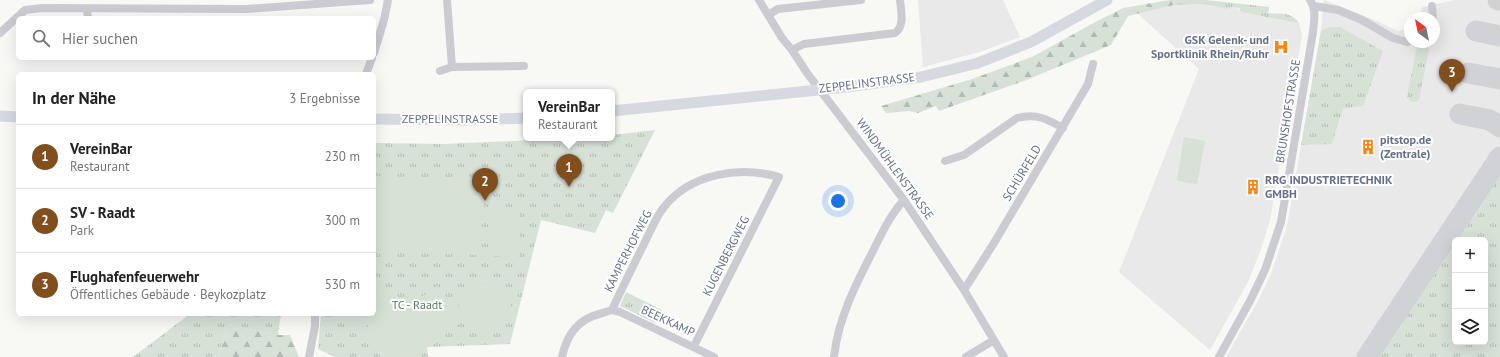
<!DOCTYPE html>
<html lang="de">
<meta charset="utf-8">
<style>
:root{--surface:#fff;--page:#f6f6f6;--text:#222;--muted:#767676;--line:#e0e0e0;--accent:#814f1e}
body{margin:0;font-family:"PT Sans",sans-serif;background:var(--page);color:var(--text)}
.controls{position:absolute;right:12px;bottom:12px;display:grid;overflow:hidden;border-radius:6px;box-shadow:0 4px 16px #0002}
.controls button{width:36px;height:36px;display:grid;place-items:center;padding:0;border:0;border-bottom:1px solid var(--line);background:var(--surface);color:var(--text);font:20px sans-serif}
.compass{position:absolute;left:1404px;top:12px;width:36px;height:36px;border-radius:50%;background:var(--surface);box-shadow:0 4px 16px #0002;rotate:327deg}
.you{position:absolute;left:838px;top:201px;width:14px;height:14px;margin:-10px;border:3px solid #fff;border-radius:50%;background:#1a73e8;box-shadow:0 0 0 6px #1a73e833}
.badge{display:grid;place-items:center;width:26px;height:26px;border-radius:50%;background:var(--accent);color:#fff;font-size:13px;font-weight:700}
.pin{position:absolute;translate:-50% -33px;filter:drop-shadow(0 1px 2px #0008)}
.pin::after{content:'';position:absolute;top:21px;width:14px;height:12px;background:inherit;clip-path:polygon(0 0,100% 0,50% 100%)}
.popup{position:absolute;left:523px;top:89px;width:92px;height:52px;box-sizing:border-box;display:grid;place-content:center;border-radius:6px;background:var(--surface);filter:drop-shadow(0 1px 3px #0005);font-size:13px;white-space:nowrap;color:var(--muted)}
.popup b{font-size:15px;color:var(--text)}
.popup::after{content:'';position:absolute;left:50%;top:100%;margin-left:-8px;border:8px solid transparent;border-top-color:var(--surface)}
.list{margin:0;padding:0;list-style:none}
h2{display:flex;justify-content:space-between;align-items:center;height:52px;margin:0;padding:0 16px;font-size:17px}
h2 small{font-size:13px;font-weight:400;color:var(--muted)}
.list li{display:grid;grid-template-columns:26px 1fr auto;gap:12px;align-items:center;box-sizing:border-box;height:64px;padding:0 16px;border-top:1px solid var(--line)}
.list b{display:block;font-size:15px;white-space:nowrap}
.list p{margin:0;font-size:13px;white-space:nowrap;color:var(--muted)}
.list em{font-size:13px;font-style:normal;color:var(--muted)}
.icon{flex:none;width:22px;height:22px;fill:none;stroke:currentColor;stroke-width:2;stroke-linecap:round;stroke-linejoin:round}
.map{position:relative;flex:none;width:1500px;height:357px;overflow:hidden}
.search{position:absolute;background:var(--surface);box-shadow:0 4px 16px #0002;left:16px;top:16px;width:360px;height:44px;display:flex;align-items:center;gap:10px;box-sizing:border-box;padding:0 14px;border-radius:6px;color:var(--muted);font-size:15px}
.panel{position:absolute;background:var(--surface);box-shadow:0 4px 16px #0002;left:16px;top:72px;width:360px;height:244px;border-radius:6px}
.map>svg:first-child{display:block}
.built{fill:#e8e9e8;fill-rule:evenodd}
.grass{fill:url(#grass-tufts);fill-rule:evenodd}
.forest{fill:url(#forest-firs)}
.pitch{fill:#d7e1d6}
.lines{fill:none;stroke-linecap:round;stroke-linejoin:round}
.taxiway{stroke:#d0d2d5;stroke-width:21}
.minor{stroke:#caccd1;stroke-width:8}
.secondary{stroke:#d6d9e0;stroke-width:11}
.labels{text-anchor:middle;stroke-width:4;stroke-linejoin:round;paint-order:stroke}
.poi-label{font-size:12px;font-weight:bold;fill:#646f89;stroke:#fff;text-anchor:start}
.street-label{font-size:12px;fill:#646f89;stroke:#fff}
.park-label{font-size:12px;fill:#607a62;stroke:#fff}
</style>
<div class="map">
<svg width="1500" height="357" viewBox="0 0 1500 357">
<defs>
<pattern id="grass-tufts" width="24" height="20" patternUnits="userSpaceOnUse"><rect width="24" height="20" fill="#d7e1d6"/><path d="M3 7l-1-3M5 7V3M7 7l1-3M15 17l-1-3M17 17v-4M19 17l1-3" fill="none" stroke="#b2bbb3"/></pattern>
<pattern id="forest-firs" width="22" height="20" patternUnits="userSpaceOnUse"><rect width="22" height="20" fill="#d7e1d6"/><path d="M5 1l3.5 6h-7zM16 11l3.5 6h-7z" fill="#b2bbb3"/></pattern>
</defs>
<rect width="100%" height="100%" fill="#f8f8f5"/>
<!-- built -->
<path class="built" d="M918 0H1003L1020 37 980 52 923 67Z
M1324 0 1370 18 1398 31 1410 29V42H1434V18H1417L1423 7 1455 0H1500V357H1226L1260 297 1271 274 1287 226 1321 31ZM1455 240H1485V342H1455Z
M1205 4 1227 9 1233 7H1236L1241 12 1299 23 1302 35 1270 220 1261 249 1248 282 1210 350 1119 272 1199 69 1137 13 1174 5Z"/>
<!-- grass -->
<path class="grass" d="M1176 0H1206L1269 7 1268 13C1280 14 1291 11 1299 23L1241 12 1239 8 1233 7 1227 9 1205 4 1174 5Z
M1330 27H1340L1383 51 1363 106 1343 108 1332 144 1301 145 1321 31Z
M1421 44H1427L1429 49 1419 100 1414 102 1410 101 1407 97 1417 47Z
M655 130 613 213 606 210 595 233 541 220 510 344 427 347 428 357H335L318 349 321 314H374V143L445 144 578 138H612V135Z
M1500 171V357H1376ZM1455 240H1485V342H1455Z
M626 292 662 310 655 323 620 306Z
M190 314H281L278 335 228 325 218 357H133Z"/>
<!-- forest -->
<path class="forest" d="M1170 0H1176L1174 5 1128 16 1111 45 1024 81 939 111 936 106 918 113 909 111 886 113 881 106 972 79 1032 57 1099 20 1123 8Z
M228 325 278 335H290L299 357H218Z"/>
<!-- pitch -->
<path class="pitch" d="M1184 137 1205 141 1197 184 1177 181Z
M374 176 484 179 481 255 374 252Z
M489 212 520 213 519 257 488 256Z
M374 275 395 307 359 331 348 314H374Z
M492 278 516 313 480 338 456 302Z
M438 286 462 322 409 357H381L365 334Z"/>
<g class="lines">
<!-- taxiway -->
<path class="taxiway" d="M1498 0H1500
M1476 31 1500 36
M1468 73 1500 79
M1460 114 1490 120 1500 127
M1367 357 1500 157"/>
<!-- minor -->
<path class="minor" d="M447 0 452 67
M759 0 782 38 792 50 807 73 904 200 964 290 1004 357
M1314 6 1338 10 1362 20 1393 38 1407 42 1410 41
M1432 6 1433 18
M87 9 88 18
M768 15 778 9 861 0
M0 33 25 10 43 8 246 9 370 0
M792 50 804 44 895 33C905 26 901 11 900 0
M374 53 384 20 388 0
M440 71 452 67 524 66
M366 74 372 58
M945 161 964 155 1017 118C1036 113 1047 119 1063 128
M964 290 994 243 1088 84 1093 64
M612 310 620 312 714 357
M309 357 315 326V314
M562 357C565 343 572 328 585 320 592 315 603 313 612 310 622 288 633 266 644 244 650 232 656 217 664 207 691 173 740 166 779 177L694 346
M834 357C838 318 857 282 875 247 883 231 891 214 904 200
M966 357 994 340
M1219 357 1250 301 1265 270 1281 222 1313 32C1314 20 1317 10 1310 0"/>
<!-- secondary -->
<path class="secondary" d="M612 111 847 87 921 77 978 63 1031 42 1107 0
M0 116 18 117
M374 119 470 120 526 118"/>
</g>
<!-- icons -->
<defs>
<g id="hospital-bare" transform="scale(1.2)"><path d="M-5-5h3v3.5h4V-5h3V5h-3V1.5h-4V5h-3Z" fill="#f58619" stroke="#fff" stroke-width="2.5" paint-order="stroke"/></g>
<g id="building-bare" transform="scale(1.2)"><path d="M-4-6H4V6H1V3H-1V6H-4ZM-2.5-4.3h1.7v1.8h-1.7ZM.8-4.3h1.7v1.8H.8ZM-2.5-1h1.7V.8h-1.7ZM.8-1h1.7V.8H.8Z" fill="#f58619" stroke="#fff" stroke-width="2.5" paint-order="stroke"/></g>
</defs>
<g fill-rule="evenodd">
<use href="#hospital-bare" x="1281" y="47"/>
<use href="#building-bare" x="1368" y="147"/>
<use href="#building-bare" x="1253" y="187"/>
</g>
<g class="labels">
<!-- poi labels -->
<g class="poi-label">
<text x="1269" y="44" text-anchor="end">GSK Gelenk- und<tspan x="1269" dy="14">Sportklinik Rhein/Ruhr</tspan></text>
<text x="1380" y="144">pitstop.de<tspan x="1380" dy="14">(Zentrale)</tspan></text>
<text x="1265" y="184">RRG INDUSTRIETECHNIK<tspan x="1265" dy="14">GMBH</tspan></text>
</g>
<!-- street labels -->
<g class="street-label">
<text transform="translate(867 83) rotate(-7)" y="4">ZEPPELINSTRASSE</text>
<text transform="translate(1288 111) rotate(-81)" y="4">BRUNSHOFSTRASSE</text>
<text x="450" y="123">ZEPPELINSTRASSE</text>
<text transform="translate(895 169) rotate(54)" y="4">WINDMÜHLENSTRASSE</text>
<text transform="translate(1022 173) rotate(-59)" y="4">SCHÜRFELD</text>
<text transform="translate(628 251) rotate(-63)" y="4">KAMPERHOFWEG</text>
<text transform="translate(726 256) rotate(-63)" y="4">KUGENBERGWEG</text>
<text transform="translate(668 321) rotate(25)" y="4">BEEKKAMP</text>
</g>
<!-- park labels -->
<g class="park-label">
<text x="417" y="309">TC - Raadt</text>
</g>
</g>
</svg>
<div class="controls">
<button>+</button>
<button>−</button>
<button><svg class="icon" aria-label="layers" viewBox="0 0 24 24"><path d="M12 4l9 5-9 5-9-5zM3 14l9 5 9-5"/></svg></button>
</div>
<svg class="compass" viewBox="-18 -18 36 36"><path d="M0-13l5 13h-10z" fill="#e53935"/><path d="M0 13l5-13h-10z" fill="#767676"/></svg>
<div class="you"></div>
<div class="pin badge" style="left:569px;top:187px">1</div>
<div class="popup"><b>VereinBar</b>Restaurant</div>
<div class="pin badge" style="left:485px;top:201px">2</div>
<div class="pin badge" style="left:1452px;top:92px">3</div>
<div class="search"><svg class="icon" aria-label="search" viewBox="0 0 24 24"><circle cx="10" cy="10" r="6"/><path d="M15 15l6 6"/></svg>Hier suchen</div>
<section class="panel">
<h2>In der Nähe<small>3 Ergebnisse</small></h2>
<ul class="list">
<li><span class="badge">1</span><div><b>VereinBar</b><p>Restaurant</p></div><em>230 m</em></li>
<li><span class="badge">2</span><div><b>SV - Raadt</b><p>Park</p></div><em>300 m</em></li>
<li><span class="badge">3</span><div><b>Flughafenfeuerwehr</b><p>Öffentliches Gebäude · Beykozplatz</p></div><em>530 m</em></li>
</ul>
</section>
</div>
